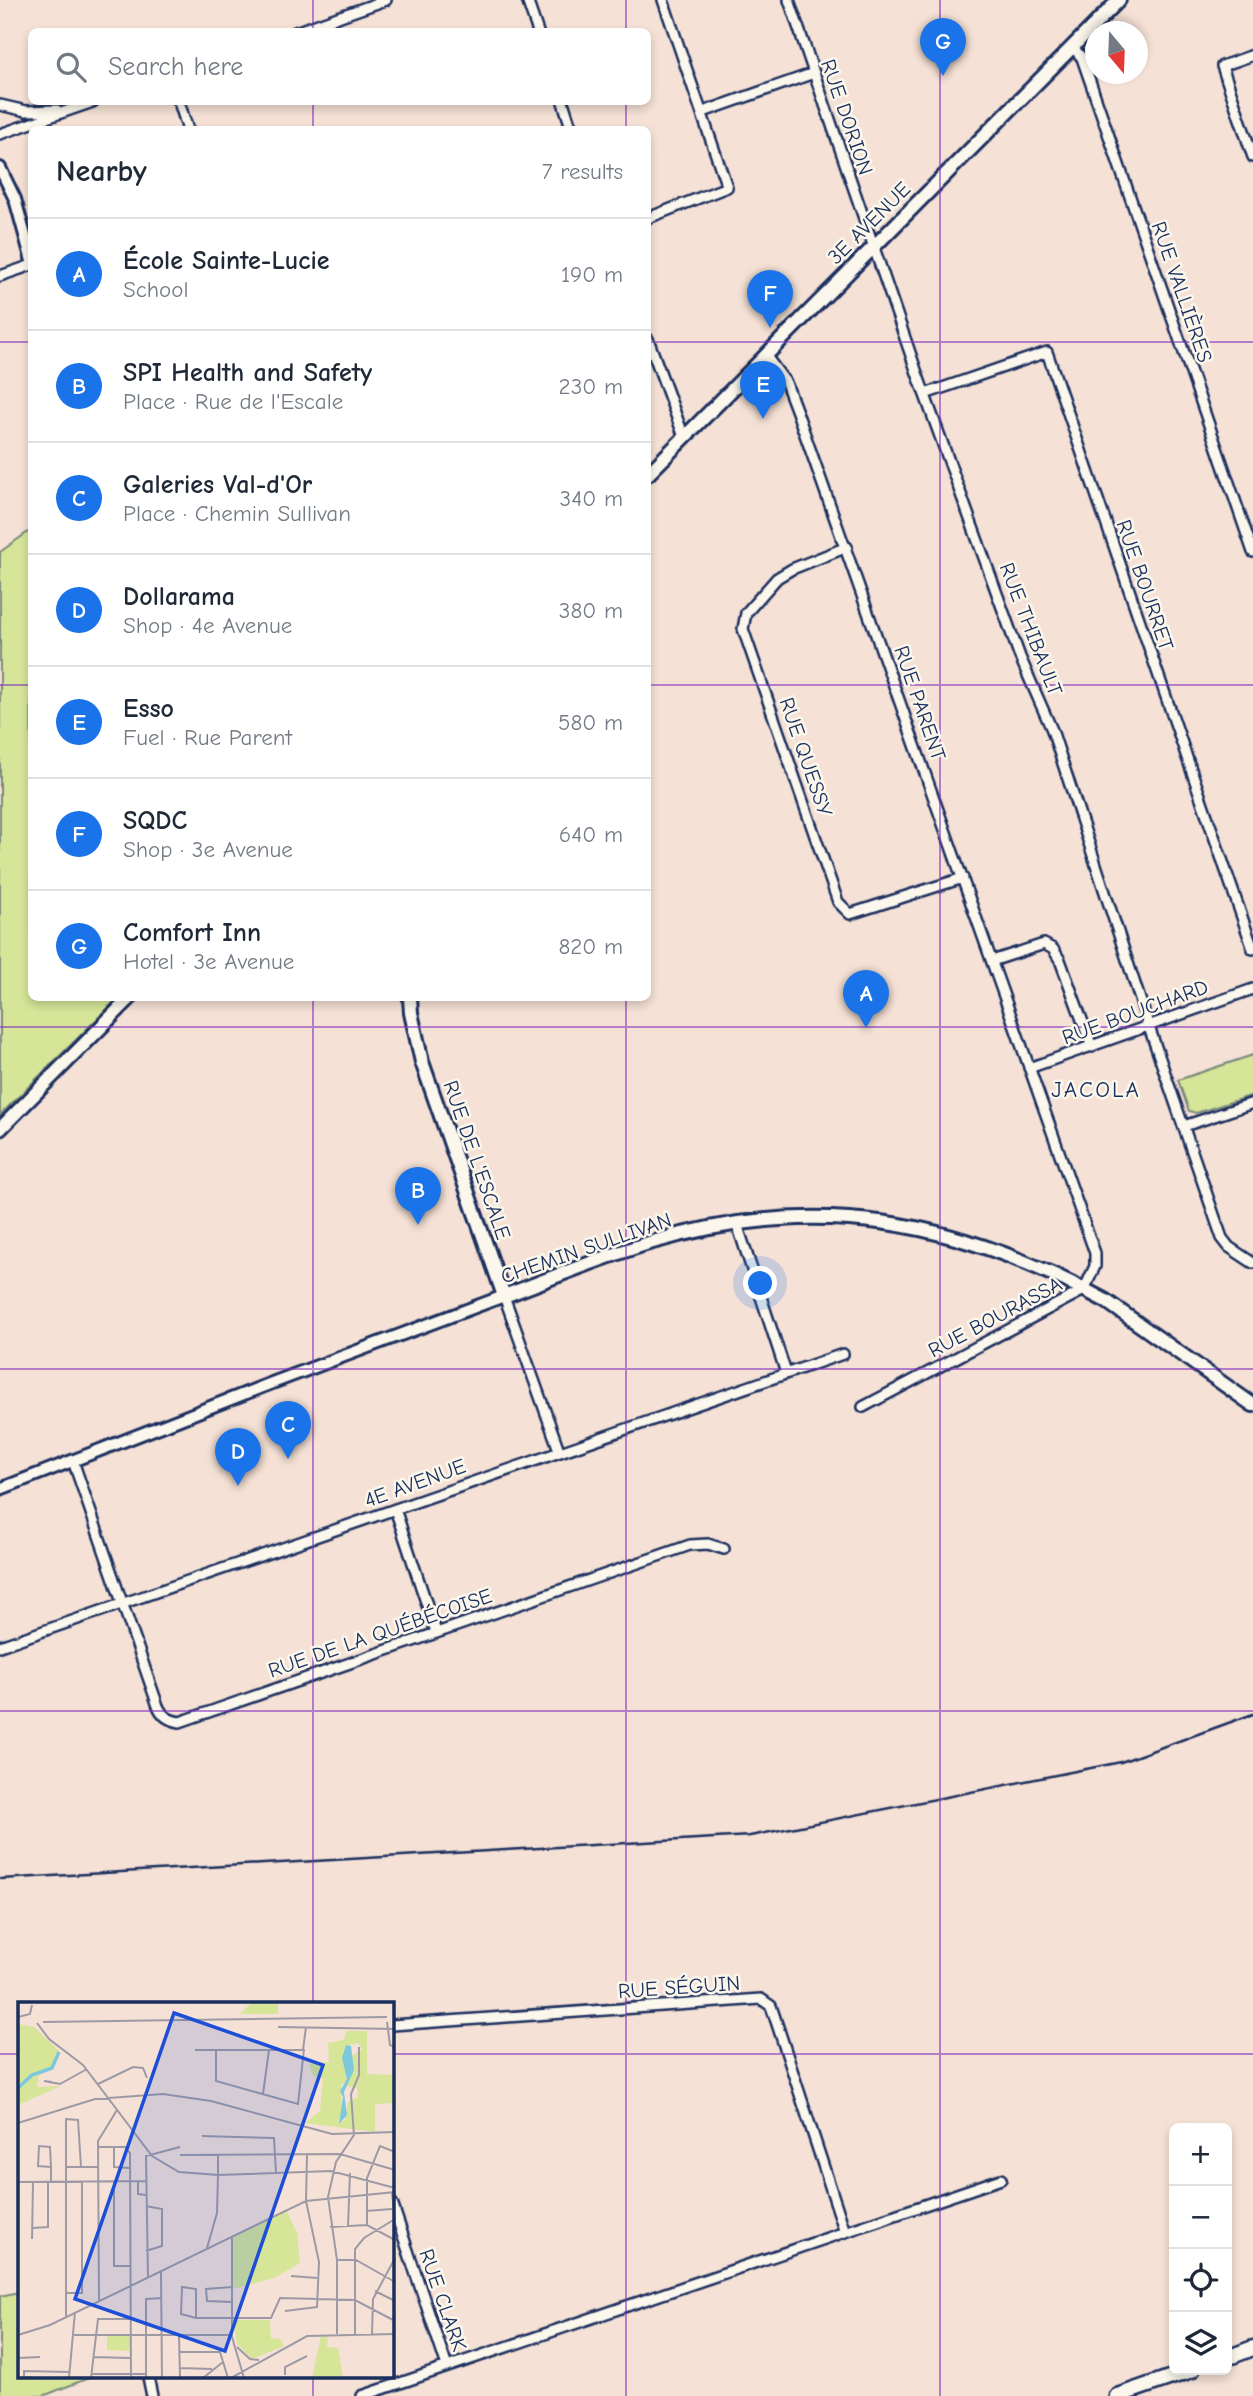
<!DOCTYPE html>
<meta charset="utf-8">
<style>
:root{--surface:#fff;--page:#f2f2f3;--text:#1f2937;--muted:#747a83;--line:#e0e1e3;--accent:#1a73e8}
body{margin:0;font-family:"Comic Neue",sans-serif;background:var(--page);color:var(--text)}
.controls{position:absolute;right:21px;bottom:21px;display:grid;overflow:hidden;border-radius:10px;box-shadow:0 4px 10px #0003}
.controls button{width:63px;height:63px;display:grid;place-items:center;padding:0;border:0;border-bottom:2px solid var(--line);background:var(--surface);color:var(--text);font:35px sans-serif}
.compass{position:absolute;left:1085px;top:21px;width:63px;height:63px;border-radius:50%;background:var(--surface);box-shadow:0 4px 10px #0003;rotate:161deg}
.you{position:absolute;left:761px;top:1284px;width:24px;height:24px;margin:-18px;border:5px solid #fff;border-radius:50%;background:#1a73e8;box-shadow:0 0 0 10px #1a73e833}
.badge{display:grid;place-items:center;width:46px;height:46px;border-radius:50%;background:var(--accent);color:#fff;font-size:23px;font-weight:700}
.pin{position:absolute;translate:-50% -58px;filter:drop-shadow(0 2px 4px #0008)}
.pin::after{content:'';position:absolute;top:37px;width:24px;height:21px;background:inherit;clip-path:polygon(0 0,100% 0,50% 100%)}
.list{margin:0;padding:0;list-style:none}
h2{display:flex;justify-content:space-between;align-items:center;height:91px;margin:0;padding:0 28px;font-size:30px}
h2 small{font-size:23px;font-weight:400;color:var(--muted)}
.list li{display:grid;grid-template-columns:46px 1fr auto;gap:21px;align-items:center;box-sizing:border-box;height:112px;padding:0 28px;border-top:2px solid var(--line)}
.list b{display:block;font-size:26px;white-space:nowrap}
.list p{margin:0;font-size:23px;white-space:nowrap;color:var(--muted)}
.list em{font-size:23px;font-style:normal;color:var(--muted)}
.icon{flex:none;width:38px;height:38px;fill:none;stroke:currentColor;stroke-width:2;stroke-linecap:round;stroke-linejoin:round}
.map{position:relative;flex:none;width:1253px;height:2396px;overflow:hidden}
.search{position:absolute;background:var(--surface);box-shadow:0 4px 10px #0003;left:28px;top:28px;width:623px;height:77px;display:flex;align-items:center;gap:18px;box-sizing:border-box;padding:0 24px;border-radius:10px;color:var(--muted);font-size:26px}
.panel{position:absolute;background:var(--surface);box-shadow:0 4px 10px #0003;left:28px;top:126px;width:623px;height:875px;border-radius:10px}
.map>svg:first-child{display:block}
.green{fill:#d6e598;stroke:#788a7b;stroke-width:2}
.lines{fill:none;stroke-linecap:round;stroke-linejoin:round}
.minor-casing{stroke:#1b2f5e;stroke-width:14}
.tertiary-casing{stroke:#1b2f5e;stroke-width:16}
.secondary-casing{stroke:#1b2f5e;stroke-width:18}
.trunk-casing{stroke:#1b2f5e;stroke-width:19}
.minor{stroke:#fbf7ec;stroke-width:9}
.tertiary{stroke:#fbf7ec;stroke-width:10}
.secondary{stroke:#fbf7ec;stroke-width:12}
.trunk{stroke:#fbf7ec;stroke-width:14}
.rail{stroke:#1b2f5e;stroke-width:2.5}
.grid{fill:none;stroke:#7b2cbf;stroke-width:2;stroke-opacity:0.55}
.labels{text-anchor:middle;stroke-width:5;stroke-linejoin:round;paint-order:stroke}
.street-label{font-size:21px;fill:#1b2f5e;stroke:#fbf7ec}
.neighbourhood-label{font-size:23px;letter-spacing:2px;fill:#1b2f5e;stroke:#fbf7ec}
.inset-river{fill:none;stroke:#7dc8dd;stroke-width:3.5}
.inset-road{fill:none;stroke:#9e9aa5;stroke-width:2}
.view{fill:#1d4ed8;fill-opacity:0.15;stroke:#1d4ed8;stroke-width:3.5}
.inset-edge{fill:none;stroke:#1b2f5e;stroke-width:3.5}
</style>
<div class="map">
<svg width="1253" height="2396" viewBox="0 0 1253 2396">
<rect width="100%" height="100%" fill="#f5e1d5"/>
<filter id="ink" filterUnits="userSpaceOnUse"><feTurbulence type="fractalNoise" baseFrequency=".0143" numOctaves="2"/><feDisplacementMap in="SourceGraphic" scale="14" xChannelSelector="R" yChannelSelector="G"/><feConvolveMatrix kernelMatrix="1 2 1 2 8 2 1 2 1" color-interpolation-filters="sRGB"/></filter>
<g filter="url(#ink)">
<!-- green -->
<path class="green" d="M31 530 32 998H118L0 1115V552Z
M1253 1055V1095L1196 1113 1189 1111 1178 1080Z
M19 2292V2377H91L43 2396H0V2296Z"/>
<g class="lines">
<!-- minor casing -->
<g class="minor-casing">
<path id="minor" d="M527 0 538 32
M789 0 917 373 1020 657 1052 730 1149 1027 1222 1238 1229 1247 1253 1263
M295 32 386 0
M1073 47 1082 58 1253 552
M1253 55 1222 66 1253 157
M179 102 188 130
M563 102 572 130
M0 105 26 111 57 110
M703 112 814 73
M0 134 93 102
M648 218 727 187 663 0
M0 276 32 265
M648 339 684 437
M765 355 786 383 797 412 1095 1253V1266L1084 1290 863 1407
M925 394 1047 352 1253 949
M847 547 792 569 777 578 746 613 743 629 838 902 850 914 963 878
M992 961 1044 944 1053 949 1060 960 1092 1047
M1029 1068 1253 989
M1184 1126 1253 1103
M737 1224 786 1373
M504 1296 559 1450
M73 1461 158 1706C163 1717 169 1720 180 1722L690 1545 708 1544 724 1549
M395 1509 436 1632
M0 1646 843 1354
M392 2025 761 1999 771 2006 778 2027 845 2232
M392 2203 447 2367
M148 2377 152 2396
M362 2396 1001 2179"/>
</g>
<!-- tertiary casing -->
<g class="tertiary-casing">
<path id="tertiary" d="M0 168 15 199 32 261
M0 1489 272 1383 504 1296"/>
</g>
<!-- secondary casing -->
<g class="secondary-casing">
<path id="secondary" d="M648 474 1119 0
M410 998 411 1013 422 1062 504 1296C552 1278 600 1258 649 1243 816 1193 955 1219 1106 1301L1253 1405
M0 1129 130 998"/>
</g>
<!-- trunk casing -->
<g class="trunk-casing">
<path id="trunk" d="M1227 2358 1253 2348
M1117 2396 1192 2370"/>
</g>
<!-- minor -->
<use href="#minor" class="minor"/>
<!-- tertiary -->
<use href="#tertiary" class="tertiary"/>
<!-- secondary -->
<use href="#secondary" class="secondary"/>
<!-- trunk -->
<use href="#trunk" class="trunk"/>
<!-- rail -->
<path class="rail" d="M0 1879 750 1836 1121 1762 1253 1714"/>
</g>
</g>
<!-- grid -->
<path class="grid" d="M313 0V32M626 0V32M940 0V2396M313 102V130M626 102V130M0 342H32M648 342H1253M0 685H32M648 685H1253M313 998V2004M626 998V2396M0 1027H1253M0 1369H1253M0 1711H1253M0 2054H19M392 2054H1253M313 2377V2396"/>
<g class="labels">
<!-- street labels -->
<g class="street-label">
<text transform="translate(847 117) rotate(71)" y="7">RUE DORION</text>
<text transform="translate(869 223) rotate(-45)" y="7">3E AVENUE</text>
<text transform="translate(1182 292) rotate(71)" y="7">RUE VALLIÈRES</text>
<text transform="translate(1145 585) rotate(71)" y="7">RUE BOURRET</text>
<text transform="translate(1031 629) rotate(69)" y="7">RUE THIBAULT</text>
<text transform="translate(920 703) rotate(71)" y="7">RUE PARENT</text>
<text transform="translate(806 757) rotate(71)" y="7">RUE QUESSY</text>
<text transform="translate(1135 1012) rotate(-20)" y="7">RUE BOUCHARD</text>
<text transform="translate(477 1160) rotate(71)" y="7">RUE DE L'ESCALE</text>
<text transform="translate(586 1248) rotate(-19)" y="7">CHEMIN SULLIVAN</text>
<text transform="translate(995 1317) rotate(-28)" y="7">RUE BOURASSA</text>
<text transform="translate(415 1483) rotate(-20)" y="7">4E AVENUE</text>
<text transform="translate(380 1633) rotate(-19)" y="7">RUE DE LA QUÉBÉCOISE</text>
<text transform="translate(679 1987) rotate(-4)" y="7">RUE SÉGUIN</text>
<text transform="translate(443 2300) rotate(71)" y="7">RUE CLARK</text>
</g>
<!-- neighbourhood labels -->
<g class="neighbourhood-label">
<text x="1096" y="1097">JACOLA</text>
</g>
</g>
<!-- overview -->
<g transform="translate(18 2002)">
<rect width="376" height="376" fill="#f5e1d5"/>
<path d="M234 0H260V12H222ZM0 22 16 25 42 50 35 65 21 73 19 85 43 84 0 103ZM328 29H349V72L376 73V101L357 102V130L287 121 302 109 305 76 295 74 291 62 311 60 310 41 326 38ZM340 41 344 47 334 54 329 84 339 86 340 95 330 100 327 118 320 120 324 112 323 83 330 78 328 44ZM268 208 279 231 282 261 256 276 215 287V234ZM215 318H252L253 336 262 337 266 344 234 357 219 342ZM89 333H113V349L89 348ZM303 334H310L309 345 320 346 325 376H294Z" fill="#d6e598" fill-rule="evenodd"/>
<path d="M328 43 333 44 336 68 326 90 329 113 321 122 325 95 322 89 329 77 324 56Z" fill="#7dc8dd"/>
<path class="inset-river" d="M0 86 14 73 34 66 41 50"/>
<path class="inset-road" d="M0 15 12 12 14 3M25 20 369 15M369 20 372 43 377 45M19 21 31 37 65 63 134 154 161 170 200 173 199 211 189 246M260 25 377 27M177 48H285L288 25M198 48V79L280 102 286 47M34 80 26 79 42 82 69 67M80 82 115 65 125 66 129 76M245 92 251 48M0 121 77 97 145 92 193 99 314 132 377 130M184 134 256 136 258 171M80 145H107L112 151 113 376M96 145V165L112 166M162 153 322 152 377 168M200 153V173L313 169 377 186M47 165H80M33 179V165L32 145 21 144 20 164 33 165M96 179V264H113M120 179V192L128 193M0 180 128 179M374 191 377 219M128 204 144 207V244L128 249M348 209 374 207M349 223V176L362 144 377 150M330 224 332 171M312 225 349 223 377 238M14 226 30 225V181M214 236V335L226 376M14 237 15 180M319 258H338L377 280M143 270 144 376M273 274 299 276M130 275 128 154 162 145M214 285 188 287 189 299 214 300M357 289 377 299M47 291H64V180M81 299 80 139 99 108M267 309 299 305 301 260 288 199 289 153M48 315V117L60 118 63 165M178 316 163 312 164 285 178 287V316H253L262 296 300 297 337 298 377 319M319 332V258L310 195 318 160 336 133 333 92 341 73V45M337 332V247L346 236 377 217M354 332 355 297 377 256M0 333 32 323 288 199 377 190M56 333H214M161 333 162 376M219 345 232 357 241 358M162 350H202L210 376M75 355 112 356M0 356 22 355M162 366 194 367M73 372H127M267 373V365L289 354M18 376 6 375V369L52 370M51 376 57 310M73 376 80 317H113M128 376V297L144 296M185 376 205 360M213 376 289 334 377 332M250 376H283"/>
<path class="view" d="M156 11 305 63 207 349 57 297Z"/>
<rect width="376" height="376" class="inset-edge"/>
</g>
</svg>
<div class="controls">
<button>+</button>
<button>−</button>
<button><svg class="icon" aria-label="locate" viewBox="0 0 24 24"><circle cx="12" cy="12" r="6"/><path d="M12 2v4M12 18v4M2 12h4M18 12h4"/></svg></button>
<button><svg class="icon" aria-label="layers" viewBox="0 0 24 24"><path d="M12 4l9 5-9 5-9-5zM3 14l9 5 9-5"/></svg></button>
</div>
<svg class="compass" viewBox="-18 -18 36 36"><path d="M0-13l5 13h-10z" fill="#e53935"/><path d="M0 13l5-13h-10z" fill="#747a83"/></svg>
<div class="you"></div>
<div class="pin badge" style="left:866px;top:1028px">A</div>
<div class="pin badge" style="left:418px;top:1225px">B</div>
<div class="pin badge" style="left:288px;top:1459px">C</div>
<div class="pin badge" style="left:238px;top:1486px">D</div>
<div class="pin badge" style="left:763px;top:419px">E</div>
<div class="pin badge" style="left:770px;top:328px">F</div>
<div class="pin badge" style="left:943px;top:76px">G</div>
<div class="search"><svg class="icon" aria-label="search" viewBox="0 0 24 24"><circle cx="10" cy="10" r="6"/><path d="M15 15l6 6"/></svg>Search here</div>
<section class="panel">
<h2>Nearby<small>7 results</small></h2>
<ul class="list">
<li><span class="badge">A</span><div><b>École Sainte-Lucie</b><p>School</p></div><em>190 m</em></li>
<li><span class="badge">B</span><div><b>SPI Health and Safety</b><p>Place · Rue de l'Escale</p></div><em>230 m</em></li>
<li><span class="badge">C</span><div><b>Galeries Val-d'Or</b><p>Place · Chemin Sullivan</p></div><em>340 m</em></li>
<li><span class="badge">D</span><div><b>Dollarama</b><p>Shop · 4e Avenue</p></div><em>380 m</em></li>
<li><span class="badge">E</span><div><b>Esso</b><p>Fuel · Rue Parent</p></div><em>580 m</em></li>
<li><span class="badge">F</span><div><b>SQDC</b><p>Shop · 3e Avenue</p></div><em>640 m</em></li>
<li><span class="badge">G</span><div><b>Comfort Inn</b><p>Hotel · 3e Avenue</p></div><em>820 m</em></li>
</ul>
</section>
</div>
